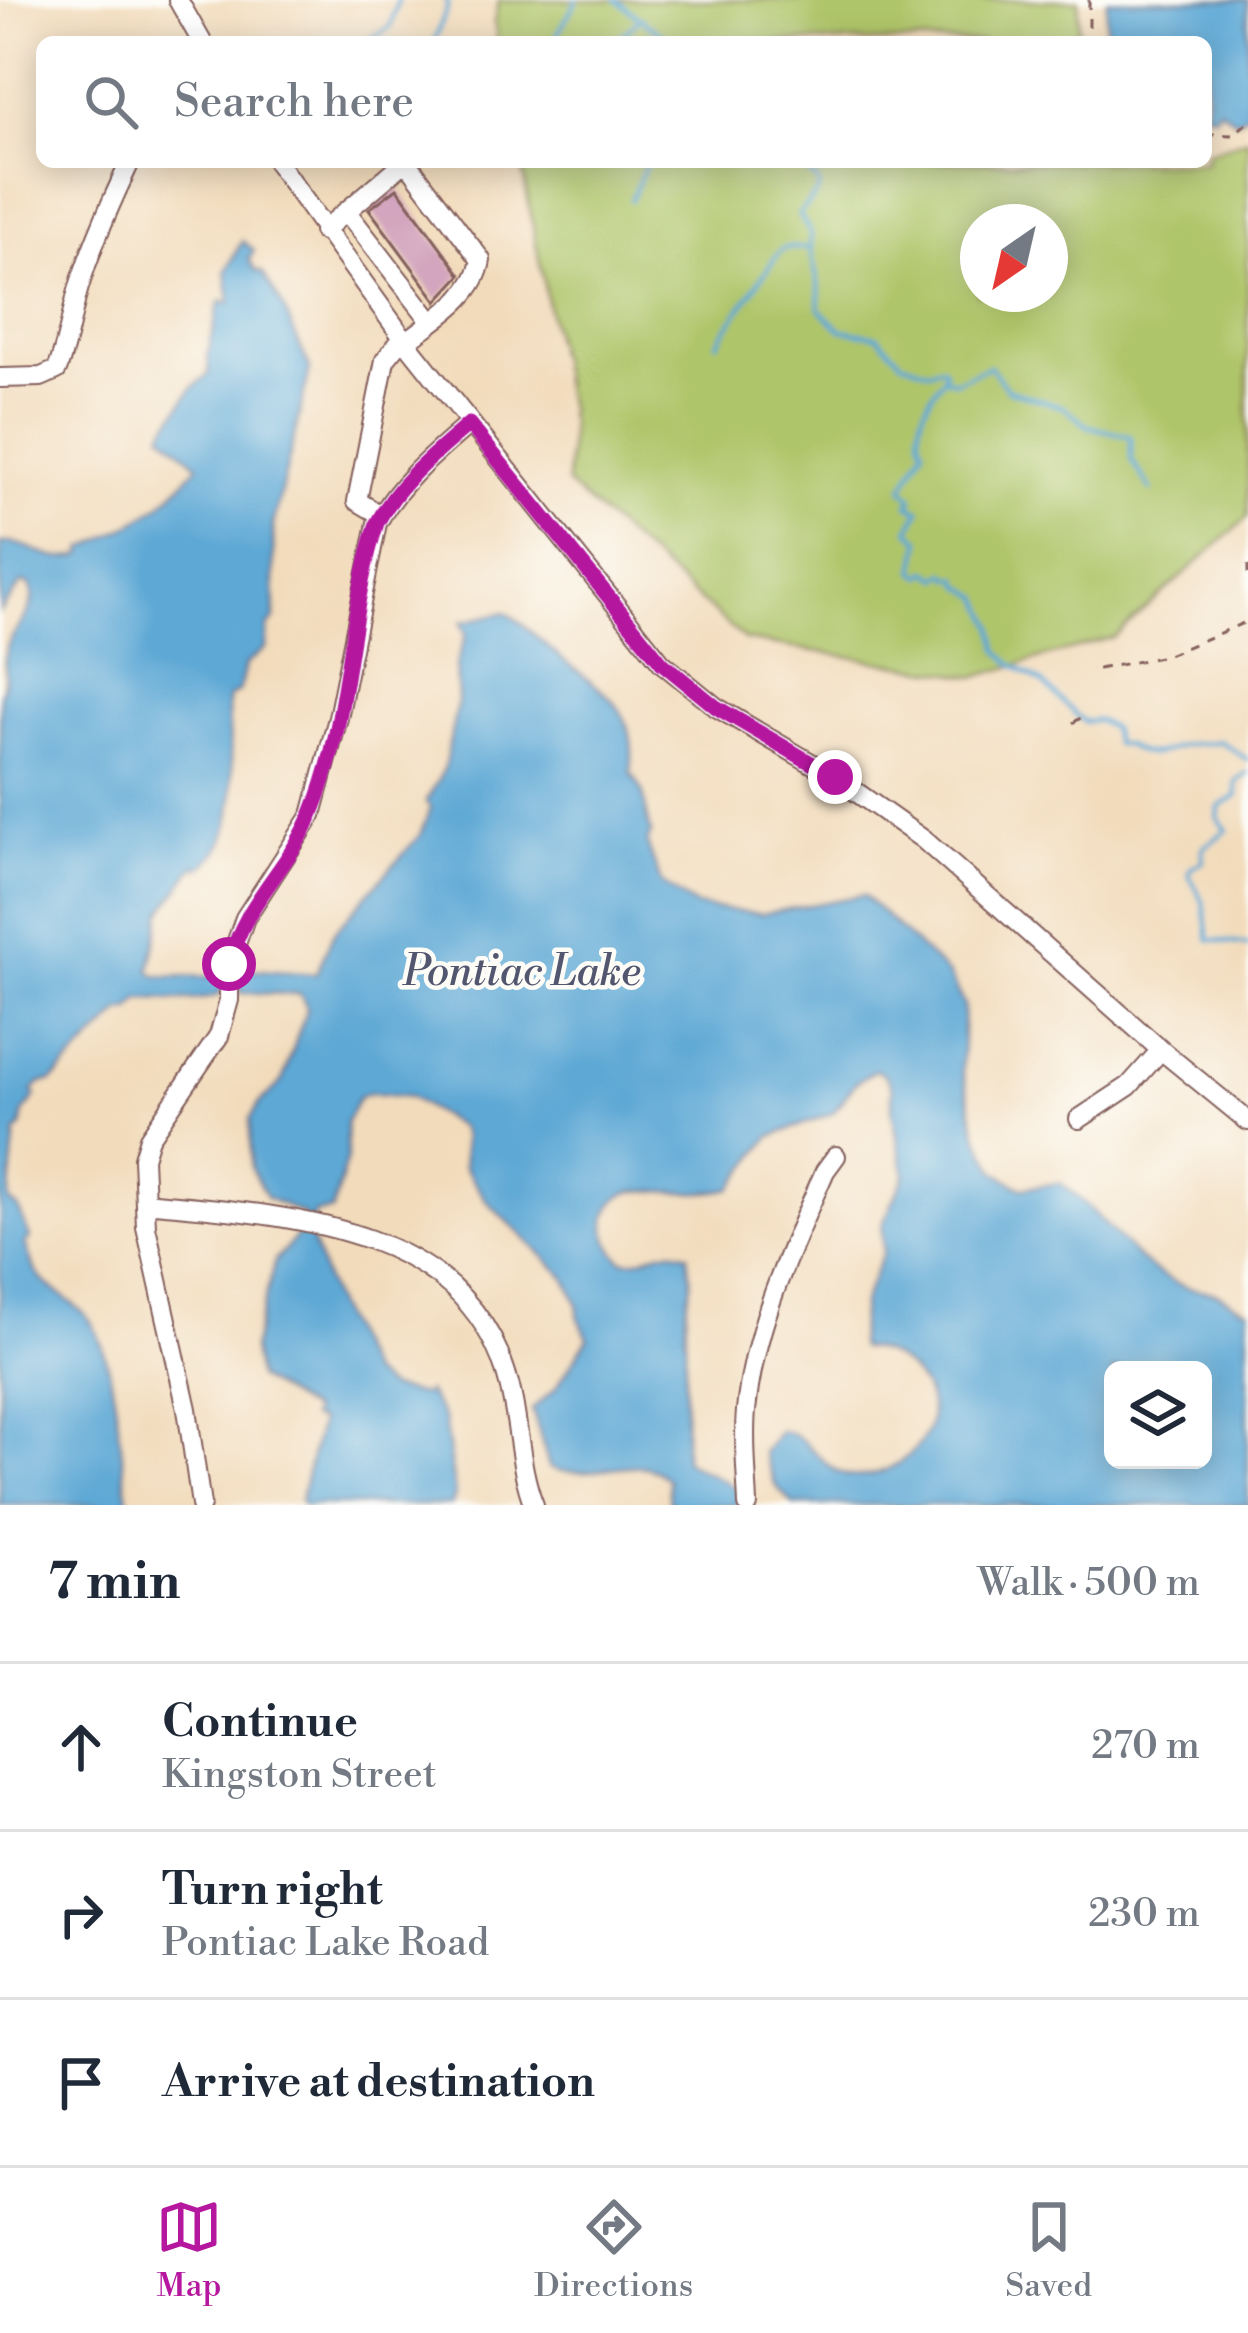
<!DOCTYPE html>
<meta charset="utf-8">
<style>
:root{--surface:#fff;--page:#f6f6f7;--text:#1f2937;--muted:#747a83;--line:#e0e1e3;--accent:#b5179e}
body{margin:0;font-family:"Libre Bodoni",serif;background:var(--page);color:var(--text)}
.controls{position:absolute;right:36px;bottom:36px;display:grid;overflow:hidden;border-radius:18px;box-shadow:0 6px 30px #0003}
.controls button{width:108px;height:108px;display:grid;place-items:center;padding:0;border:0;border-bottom:3px solid var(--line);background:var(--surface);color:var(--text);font:60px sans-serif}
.compass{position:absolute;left:960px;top:204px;width:108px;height:108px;border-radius:50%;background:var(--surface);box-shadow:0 6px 30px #0003;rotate:214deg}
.stop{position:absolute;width:36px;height:36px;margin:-27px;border:9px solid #b5179e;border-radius:50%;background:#fff}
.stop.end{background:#b5179e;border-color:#fff;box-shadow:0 3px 12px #0008}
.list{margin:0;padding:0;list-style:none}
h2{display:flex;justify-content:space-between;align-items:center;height:156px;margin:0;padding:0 48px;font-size:51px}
h2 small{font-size:39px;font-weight:400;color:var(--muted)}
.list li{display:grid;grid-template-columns:78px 1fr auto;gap:36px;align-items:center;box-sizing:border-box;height:168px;padding:0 48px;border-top:3px solid var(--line)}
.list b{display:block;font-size:45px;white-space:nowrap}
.list p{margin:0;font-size:39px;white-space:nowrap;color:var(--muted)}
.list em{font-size:39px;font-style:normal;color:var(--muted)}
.icon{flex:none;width:66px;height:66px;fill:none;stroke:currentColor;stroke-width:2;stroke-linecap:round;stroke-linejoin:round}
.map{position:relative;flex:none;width:1248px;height:1505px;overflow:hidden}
.search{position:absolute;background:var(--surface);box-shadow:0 6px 30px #0003;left:36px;right:36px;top:36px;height:132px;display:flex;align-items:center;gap:30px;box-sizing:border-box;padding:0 42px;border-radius:18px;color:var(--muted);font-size:45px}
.sheet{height:660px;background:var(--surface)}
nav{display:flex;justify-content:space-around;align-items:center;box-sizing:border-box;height:168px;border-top:3px solid var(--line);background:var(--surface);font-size:33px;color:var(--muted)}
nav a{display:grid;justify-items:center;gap:6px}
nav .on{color:var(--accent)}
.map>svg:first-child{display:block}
.green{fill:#afc569;stroke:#7c724a;stroke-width:3;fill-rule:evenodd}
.water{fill:#5da8d5;stroke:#546480;stroke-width:3;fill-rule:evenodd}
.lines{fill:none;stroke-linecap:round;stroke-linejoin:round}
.stream{stroke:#5da8d5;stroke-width:4.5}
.building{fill:#d3a5be}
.minor-casing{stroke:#85615d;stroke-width:22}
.path{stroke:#85615d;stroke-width:3;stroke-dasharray:9 9;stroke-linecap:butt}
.minor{stroke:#fff;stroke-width:18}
.route{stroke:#b5179e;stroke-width:15}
.labels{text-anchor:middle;stroke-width:9;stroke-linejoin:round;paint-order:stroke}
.water-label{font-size:42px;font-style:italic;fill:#52566f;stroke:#fdfcf7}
</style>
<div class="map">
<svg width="1248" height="1505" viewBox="0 0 1248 1505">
<rect width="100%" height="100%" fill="#fdfcf7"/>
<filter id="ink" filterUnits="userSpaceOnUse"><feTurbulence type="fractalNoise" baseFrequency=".00833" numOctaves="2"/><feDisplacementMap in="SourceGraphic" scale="24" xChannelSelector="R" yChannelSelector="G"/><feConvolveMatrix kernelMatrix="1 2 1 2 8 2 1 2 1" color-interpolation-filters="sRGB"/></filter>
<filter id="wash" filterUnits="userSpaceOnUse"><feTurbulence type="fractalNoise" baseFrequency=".004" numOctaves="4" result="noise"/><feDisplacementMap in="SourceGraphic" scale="48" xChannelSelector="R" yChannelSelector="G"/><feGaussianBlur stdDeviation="2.7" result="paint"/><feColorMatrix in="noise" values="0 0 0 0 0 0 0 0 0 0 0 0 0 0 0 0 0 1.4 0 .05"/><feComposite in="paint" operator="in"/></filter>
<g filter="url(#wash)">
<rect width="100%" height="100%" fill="#f2dbbb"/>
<!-- green -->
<path class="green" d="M499 0H1079L1078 42H498L494 22Z
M1248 138V517L1114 637 976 677 745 640 567 484 570 424 521 162H1206V153ZM1050 222V294H978V222Z"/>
<!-- water -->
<path class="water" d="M1107 0H1248V113L1236 121 1219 108 1214 115 1206 113V42H1112L1106 29Z
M242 241 254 250 249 260 256 271 262 272 282 305 310 369 273 526 275 619 268 627 266 648 245 665 239 691 228 698C226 749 251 834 201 868L196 865 162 912 150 971 156 976 240 977 241 971 247 969 316 974 334 932 420 835 431 807 426 802 444 769 458 700 456 665 466 634 461 622 506 612C525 624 540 641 557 655 602 692 640 705 631 773 653 800 640 812 652 832L647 843 661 883 695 906 761 914 863 895 949 975 964 1005 962 1069 978 1136 996 1172 1022 1188 1060 1183C1104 1213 1133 1269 1186 1287 1195 1290 1205 1290 1214 1292 1227 1296 1235 1307 1248 1309V1505H794L775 1485 763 1452 780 1431C809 1433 821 1471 850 1476 881 1480 924 1454 930 1421 937 1384 893 1347 860 1348L858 1344 862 1303 883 1253 882 1226 905 1175 892 1111V1087L885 1075 875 1070 856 1082 833 1113 770 1137 732 1188C716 1192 692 1193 674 1192 647 1191 618 1183 607 1216 602 1233 611 1249 622 1260 648 1264 657 1243 688 1254L691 1284 686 1307 684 1459C700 1474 722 1475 739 1491L738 1505H670L668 1480C641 1447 586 1485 549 1467L532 1409 555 1389 588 1338 578 1316V1304L565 1277 487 1201 464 1167 463 1136 459 1127 410 1097 370 1093 359 1097 346 1122 347 1158 332 1211 314 1213 309 1232 332 1299 369 1374 389 1388 423 1395 427 1392 444 1419 455 1494 452 1505H303L300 1500 320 1421 310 1418 312 1411 257 1378 252 1349 275 1261 302 1230 305 1215 267 1198 251 1169 250 1119 260 1103 282 1082 307 1008 300 994 241 993 240 988H222L219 995C192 1004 166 998 140 999L130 1011H122L52 1081 41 1083 32 1092 36 1096 24 1112 21 1129 16 1131 9 1201 18 1208 30 1238 25 1243C29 1255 32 1268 40 1277 58 1297 83 1305 95 1329 118 1375 120 1454 129 1505H0V695C9 679 1 664 7 647 15 626 40 609 30 585L22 583 0 612V543C35 539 46 569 84 554L83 549C132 526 165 508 198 465L162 433 193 387 209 374 208 356 218 308 221 301 230 303 226 271ZM1113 1370H1203V1460H1113Z"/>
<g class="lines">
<!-- stream -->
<path class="stream" d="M616 0 672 42
M366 42 390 27 398 0
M434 42 448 5 446 0
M553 42 577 0
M615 42 640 18
M795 162C828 189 825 183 799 214L811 234C808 260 823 282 819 308L841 330 878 336 901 361 930 371 941 366 945 370 943 378
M631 200 647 162
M717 343 779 252 784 248H809
M943 378C928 398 912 424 924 448L903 488 912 498 909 505 920 511 909 530 921 540 915 571 922 576 927 571 940 578 946 573 953 579 958 577 962 586 981 597 994 626 998 650 1012 664 1043 683 1079 718 1085 722 1097 720 1111 728 1115 744C1129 743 1130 750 1142 753 1158 757 1167 749 1181 746 1193 742 1206 745 1220 741L1248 760
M943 378 956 381 990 366 1008 390 1064 407 1088 426 1131 437V459L1151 490
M1248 773 1236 782 1237 796 1219 807 1218 818 1227 830 1203 848V862L1191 868 1189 875 1204 903 1209 939 1248 945"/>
</g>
<g id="blocks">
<!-- building -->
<path class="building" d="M397 188 461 275 437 301 369 209Z"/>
</g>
</g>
<g filter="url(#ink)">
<use href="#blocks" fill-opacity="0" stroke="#85615d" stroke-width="3"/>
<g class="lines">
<!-- minor casing -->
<g class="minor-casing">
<path id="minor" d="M178 0 202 42
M277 162 406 342 662 663 716 707 835 777 924 840 1161 1050 1248 1121
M347 212 431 321
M323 231 400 166H410L481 260C475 298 434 319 406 342
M0 378 41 377 57 370C68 342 71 315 79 287 92 244 111 202 130 162
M381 515 357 501 385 360 403 338
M1079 1119 1129 1086 1161 1050
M145 1202C276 1215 456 1220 505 1370 520 1414 517 1463 534 1505
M201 1505 187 1409 146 1227 143 1158 149 1138 219 1036 229 1000V964L245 918 312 815 338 718 377 523C400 482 434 454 469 424
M748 1505C747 1474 743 1442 746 1411 754 1325 791 1249 825 1171L836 1156"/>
</g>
<!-- path -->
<path class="path" d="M1089 0V42
M1206 134 1233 135 1248 122
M1248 565V579
M1098 669 1165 656 1248 621
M1073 723 1085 715"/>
<!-- minor -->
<use href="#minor" class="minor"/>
</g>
</g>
<g class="lines" filter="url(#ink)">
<!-- route -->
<path class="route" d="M229 964C244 901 291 867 313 811 350 719 347 616 377 523 399 482 434 454 469 424L662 663 716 707 835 777"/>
</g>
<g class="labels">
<!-- water labels -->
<g class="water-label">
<text x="522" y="985">Pontiac Lake</text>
</g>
</g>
</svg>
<div class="controls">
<button><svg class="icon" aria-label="layers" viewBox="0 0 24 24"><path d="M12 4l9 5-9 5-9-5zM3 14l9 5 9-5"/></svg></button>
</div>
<svg class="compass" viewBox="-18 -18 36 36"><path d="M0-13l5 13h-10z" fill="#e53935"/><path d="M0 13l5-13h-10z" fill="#747a83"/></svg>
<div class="stop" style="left:229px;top:964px"></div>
<div class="stop end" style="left:835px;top:777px"></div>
<div class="search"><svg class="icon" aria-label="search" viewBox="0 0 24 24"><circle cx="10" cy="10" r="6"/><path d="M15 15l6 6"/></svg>Search here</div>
</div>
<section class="sheet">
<h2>7 min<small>Walk · 500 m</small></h2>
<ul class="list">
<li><svg class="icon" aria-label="ahead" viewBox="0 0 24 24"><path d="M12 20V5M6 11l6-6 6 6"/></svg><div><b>Continue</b><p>Kingston Street</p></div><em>270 m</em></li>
<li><svg class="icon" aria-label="right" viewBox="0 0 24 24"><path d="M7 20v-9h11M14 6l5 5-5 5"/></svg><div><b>Turn right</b><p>Pontiac Lake Road</p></div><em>230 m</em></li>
<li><svg class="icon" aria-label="arrive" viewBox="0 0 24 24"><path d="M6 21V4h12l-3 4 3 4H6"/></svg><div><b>Arrive at destination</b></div></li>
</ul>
</section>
<nav>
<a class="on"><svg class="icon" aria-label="map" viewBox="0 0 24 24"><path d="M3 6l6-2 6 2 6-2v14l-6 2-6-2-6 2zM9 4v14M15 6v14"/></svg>Map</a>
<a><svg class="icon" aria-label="directions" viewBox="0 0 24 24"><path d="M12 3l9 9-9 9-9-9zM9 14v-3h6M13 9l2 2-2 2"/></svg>Directions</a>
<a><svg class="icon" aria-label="saved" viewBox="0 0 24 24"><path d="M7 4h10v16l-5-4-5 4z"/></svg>Saved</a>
</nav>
